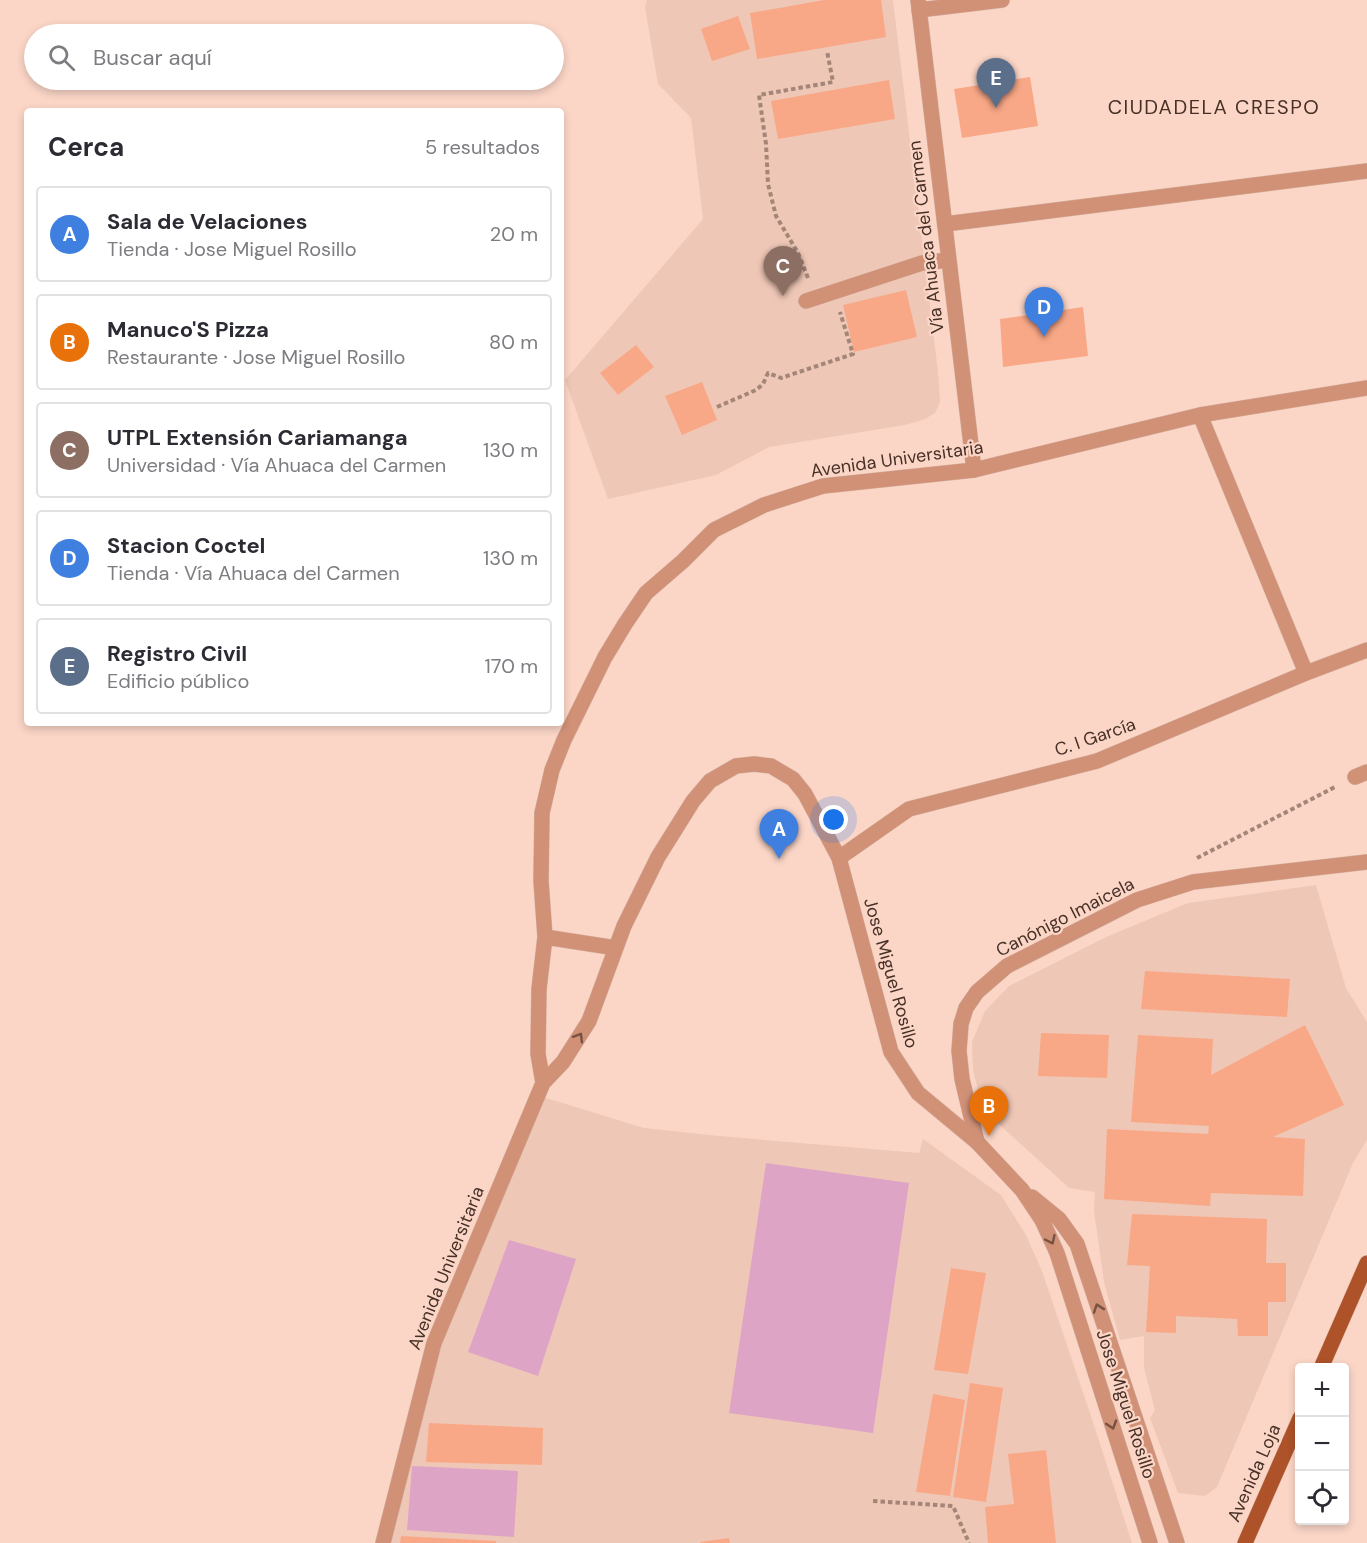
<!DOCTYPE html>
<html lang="es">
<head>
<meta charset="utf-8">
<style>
  body { margin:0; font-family:"DM Sans",sans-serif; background:#f2f2f3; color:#2b2b33 }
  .controls { position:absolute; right:18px; bottom:18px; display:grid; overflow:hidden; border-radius:6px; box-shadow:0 3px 9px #0003 }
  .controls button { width:54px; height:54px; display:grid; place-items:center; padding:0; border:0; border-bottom:2px solid #e1e1e2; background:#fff; color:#2b2b33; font:30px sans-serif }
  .you { position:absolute; left:834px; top:820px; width:21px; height:21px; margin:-15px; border:4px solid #fff; border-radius:50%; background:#1a73e8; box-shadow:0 0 0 9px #1a73e833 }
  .badge { display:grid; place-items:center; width:39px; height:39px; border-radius:50%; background:#d93025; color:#fff; font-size:20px; font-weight:700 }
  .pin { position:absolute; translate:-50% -50px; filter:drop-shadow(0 2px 3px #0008) }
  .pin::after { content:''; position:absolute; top:32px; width:21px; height:18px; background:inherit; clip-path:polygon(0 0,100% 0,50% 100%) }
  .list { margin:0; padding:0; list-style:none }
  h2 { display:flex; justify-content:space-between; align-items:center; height:78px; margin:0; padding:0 24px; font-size:26px }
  h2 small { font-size:20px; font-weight:400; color:#7c7c81 }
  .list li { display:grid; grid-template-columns:39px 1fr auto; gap:18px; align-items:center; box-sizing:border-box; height:96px; margin:0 12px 12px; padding:0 12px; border:2px solid #e1e1e2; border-radius:6px }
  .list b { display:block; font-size:22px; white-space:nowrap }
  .list p { margin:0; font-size:20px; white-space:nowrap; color:#7c7c81 }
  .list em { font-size:20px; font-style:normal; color:#7c7c81 }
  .icon { flex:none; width:33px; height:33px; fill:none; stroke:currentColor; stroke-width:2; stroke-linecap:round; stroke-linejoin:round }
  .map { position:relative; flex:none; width:1367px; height:1543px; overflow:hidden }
  .search { position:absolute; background:#fff; box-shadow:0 3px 9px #0003; left:24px; top:24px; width:540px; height:66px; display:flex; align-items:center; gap:15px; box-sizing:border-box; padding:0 21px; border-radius:33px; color:#7c7c81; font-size:22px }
  .panel { position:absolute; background:#fff; box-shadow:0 3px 9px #0003; left:24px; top:108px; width:540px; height:618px; border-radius:6px }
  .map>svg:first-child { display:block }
</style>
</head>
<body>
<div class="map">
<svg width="1367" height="1543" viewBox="0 0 1367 1543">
  <rect width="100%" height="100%" fill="#fbd6c7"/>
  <path fill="#efc7b6" d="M647,0h246l45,372 2,30 -5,11 -10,6 -20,6 -136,22 -53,28 -108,24 -43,-119 138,-161 -12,-101 -33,-34 -13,-77z
    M1316,885l30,103 21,34v118l-14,23 -136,324 -12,9 -27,-3 -28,-75 5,-8 -11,-42v-32l-24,4 -16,-58 -10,-71 1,-19 -26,-4 -78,-71 -11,-21 -7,-25 -1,-29 13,-31 24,-25 97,-49 82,-34z
    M543,1097l101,31 75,8 200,17 4,-14 78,56 25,40 16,36 52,154 38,118h-743l42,-185z"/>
  <path fill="#dea4c6" d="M766,1163l143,20 -36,250 -144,-20z
    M509,1240l67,19 -38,117 -70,-24z
    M412,1466l106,5 -4,66 -107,-7z"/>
  <path fill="#f9a887" d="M824,0h57l5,37 -129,22 -7,-46z
    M738,16l12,33 -38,12 -11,-32z
    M1030,77l8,49 -76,12 -8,-49z
    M889,80l6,39 -117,20 -7,-38z
    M906,290l11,47 -63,15 -11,-47z
    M1083,307l5,49 -85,11 -3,-48z
    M636,345l18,22 -36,28 -18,-22z
    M702,382l15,38 -35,15 -17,-39z
    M1145,971l145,8 -3,38 -146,-8z
    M1305,1025l39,80 -71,32 32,2 -2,57 -92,-3 -1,13 -106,-7 3,-70 101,5 1,-8 -78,-4 7,-87 75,4 -2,36z
    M1041,1033l68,2 -2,43 -69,-2z
    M1132,1214l135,5 -1,44h20v39h-18v34h-30l-1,-17 -61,-3v17l-30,-1 4,-66 -23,-1z
    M951,1268l35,5 -18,101 -34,-4z
    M970,1383l33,5 -17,114 -33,-5z
    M933,1394l32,6 -15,96 -34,-4z
    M429,1423l114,5 -1,37 -116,-3z
    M1046,1450l10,93h-68l-3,-36 29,-3 -6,-50z
    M401,1536l95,5v2h-96z
    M729,1538l1,5h-29l-1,-1z"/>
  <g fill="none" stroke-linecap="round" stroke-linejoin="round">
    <defs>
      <path id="service" d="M806,301l116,-38 26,-3"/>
      <path id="minor" d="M919,10l83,-10
        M945,224l422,-53
        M1200,415l106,258
        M974,470l226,-55 167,-27
        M1355,777l12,-5
        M839,858l70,-49 188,-48 209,-88 61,-23
        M977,1142l-15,-63 -3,-28 2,-27 5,-16 11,-16 30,-26 130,-66 56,-18 174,-20"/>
      <path id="tertiary" d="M545,937l71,11
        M543,1083l-5,-29 1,-65 6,-52 -4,-56 1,-68 10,-43 12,-30 41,-83 20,-33 21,-31 37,-32 31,-31 50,-25 59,-19 151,-16 -56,-470
        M1032,1197l27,22 18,25 100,299
        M383,1543l51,-200 109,-260 20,-21 26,-41 35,-95 34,-69 35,-56 17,-20 26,-15 18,-2 17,2 22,13 12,15 34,64 52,194 27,41 59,49 45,48 20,30 15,33 93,290"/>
      <path id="primary" d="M1321,1368l46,-105
        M1245,1543l55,-125"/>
    </defs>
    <use href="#service" stroke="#d7b5a7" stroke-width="16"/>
    <use href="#minor" stroke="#d7b5a7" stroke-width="16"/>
    <use href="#tertiary" stroke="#d7b5a7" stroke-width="16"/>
    <use href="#primary" stroke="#d7b5a7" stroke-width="16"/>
    <path stroke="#a48679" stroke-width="4" stroke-dasharray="4.5 3" stroke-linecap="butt" d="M808,278l-10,-25 -22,-37 -8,-32 -2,-40 -7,-49 74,-13 -6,-31
      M717,407l39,-17 7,-6 5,-11 13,5 72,-24 -13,-42
      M1197,858l140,-72
      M873,1501l80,5 16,37"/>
    <use href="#service" stroke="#d19177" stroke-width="15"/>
    <use href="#minor" stroke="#d19177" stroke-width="15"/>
    <use href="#tertiary" stroke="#d19177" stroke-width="15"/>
    <use href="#primary" stroke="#ae5229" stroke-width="15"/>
  </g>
  <defs><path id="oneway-chevron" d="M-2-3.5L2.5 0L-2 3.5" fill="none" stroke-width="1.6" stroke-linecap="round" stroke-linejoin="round" transform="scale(1.5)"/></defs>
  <g stroke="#775242">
    <use href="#oneway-chevron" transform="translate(579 1037) rotate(-59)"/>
    <use href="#oneway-chevron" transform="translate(1051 1240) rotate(65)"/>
    <use href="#oneway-chevron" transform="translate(1098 1308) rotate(-109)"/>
    <use href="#oneway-chevron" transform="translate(1112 1425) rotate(72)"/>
  </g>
  <g text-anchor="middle" stroke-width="4.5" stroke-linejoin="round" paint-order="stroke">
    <g font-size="18" fill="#473026" stroke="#fbd6c7">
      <text transform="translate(926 237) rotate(-97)" y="6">Vía Ahuaca del Carmen</text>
      <text transform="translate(897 459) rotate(-8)" y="6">Avenida Universitaria</text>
      <text transform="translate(1095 737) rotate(-19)" y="6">C. I García</text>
      <text transform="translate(1065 917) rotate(-27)" y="6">Canónigo Imaicela</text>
      <text transform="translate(891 973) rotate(74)" y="6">Jose Miguel Rosillo</text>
      <text transform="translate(446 1268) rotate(-68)" y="6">Avenida Universitaria</text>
      <text transform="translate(1126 1404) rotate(72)" y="6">Jose Miguel Rosillo</text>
      <text transform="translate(1254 1473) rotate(-66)" y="6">Avenida Loja</text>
    </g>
    <g font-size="20" letter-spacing="1.5" fill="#473026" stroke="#fbd6c7">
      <text x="1214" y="114">CIUDADELA CRESPO</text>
    </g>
  </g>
</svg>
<div class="controls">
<button>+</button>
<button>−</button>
<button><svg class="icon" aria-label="locate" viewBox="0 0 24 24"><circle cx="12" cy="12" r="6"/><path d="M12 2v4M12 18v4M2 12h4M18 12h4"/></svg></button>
</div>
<div class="you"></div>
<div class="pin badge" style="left:779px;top:859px;background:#3f7fe0">A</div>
<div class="pin badge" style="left:989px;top:1136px;background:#e8710a">B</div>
<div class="pin badge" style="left:783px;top:296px;background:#8d6e63">C</div>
<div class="pin badge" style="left:1044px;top:337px;background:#3f7fe0">D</div>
<div class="pin badge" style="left:996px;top:108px;background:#5c6f8a">E</div>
<div class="search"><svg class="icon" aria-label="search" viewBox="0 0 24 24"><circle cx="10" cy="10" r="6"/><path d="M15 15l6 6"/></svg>Buscar aquí</div>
<section class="panel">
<h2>Cerca<small>5 resultados</small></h2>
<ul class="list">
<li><span class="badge" style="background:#3f7fe0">A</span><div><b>Sala de Velaciones</b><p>Tienda · Jose Miguel Rosillo</p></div><em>20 m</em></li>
<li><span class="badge" style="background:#e8710a">B</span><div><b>Manuco'S Pizza</b><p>Restaurante · Jose Miguel Rosillo</p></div><em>80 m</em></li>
<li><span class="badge" style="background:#8d6e63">C</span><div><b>UTPL Extensión Cariamanga</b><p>Universidad · Vía Ahuaca del Carmen</p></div><em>130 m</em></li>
<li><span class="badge" style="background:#3f7fe0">D</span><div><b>Stacion Coctel</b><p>Tienda · Vía Ahuaca del Carmen</p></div><em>130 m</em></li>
<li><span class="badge" style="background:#5c6f8a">E</span><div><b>Registro Civil</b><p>Edificio público</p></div><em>170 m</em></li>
</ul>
</section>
</div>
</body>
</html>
